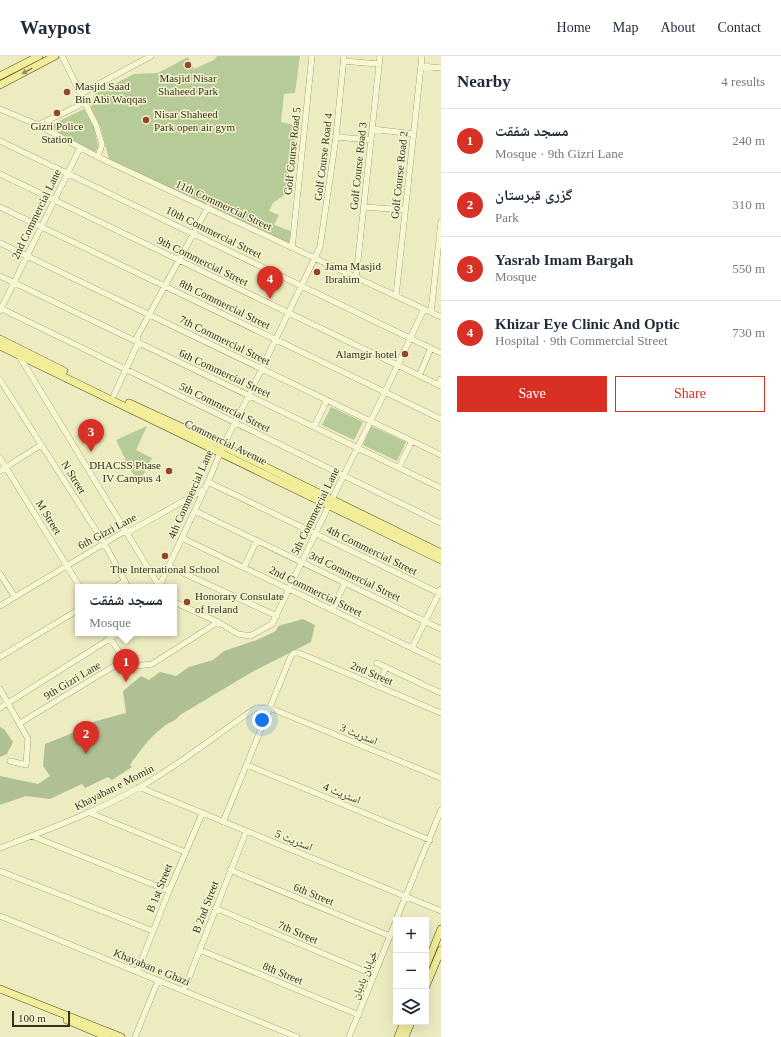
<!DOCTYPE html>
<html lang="en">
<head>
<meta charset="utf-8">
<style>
  body { margin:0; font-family:"Times New Roman","Noto Naskh Arabic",serif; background:#f2f2f3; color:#1f2937 }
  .controls { position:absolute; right:12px; bottom:12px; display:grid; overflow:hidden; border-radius:0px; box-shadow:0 4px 16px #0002 }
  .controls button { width:36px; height:36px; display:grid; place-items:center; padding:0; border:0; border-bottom:1px solid #e0e1e3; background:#fff; color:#1f2937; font:20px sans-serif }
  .scale { position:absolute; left:12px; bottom:10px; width:58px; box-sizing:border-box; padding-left:4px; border:2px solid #36301d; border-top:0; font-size:11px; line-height:14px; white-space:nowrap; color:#36301d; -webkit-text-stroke:3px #f5f4d0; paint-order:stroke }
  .you { position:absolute; left:262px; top:664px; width:14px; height:14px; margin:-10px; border:3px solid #fff; border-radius:50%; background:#1a73e8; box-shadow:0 0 0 6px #1a73e833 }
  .badge { display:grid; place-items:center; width:26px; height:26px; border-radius:50%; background:#d93025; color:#fff; font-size:13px; font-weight:700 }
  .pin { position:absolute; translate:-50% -33px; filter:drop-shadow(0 1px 2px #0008) }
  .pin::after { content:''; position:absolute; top:21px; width:14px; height:12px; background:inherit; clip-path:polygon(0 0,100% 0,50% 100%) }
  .popup { position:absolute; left:75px; top:528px; width:102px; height:52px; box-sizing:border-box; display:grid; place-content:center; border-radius:0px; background:#fff; filter:drop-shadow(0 1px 3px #0005); font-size:13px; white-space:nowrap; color:#747a83 }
  .popup b { font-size:15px; color:#1f2937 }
  .popup::after { content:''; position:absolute; left:50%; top:100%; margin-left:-8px; border:8px solid transparent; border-top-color:#fff }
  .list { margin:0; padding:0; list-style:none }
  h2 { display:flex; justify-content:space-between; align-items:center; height:52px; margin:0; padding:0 16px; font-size:17px }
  h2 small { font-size:13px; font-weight:400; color:#747a83 }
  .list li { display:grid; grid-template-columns:26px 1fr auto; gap:12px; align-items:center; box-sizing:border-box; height:64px; padding:0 16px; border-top:1px solid #e0e1e3 }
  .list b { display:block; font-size:15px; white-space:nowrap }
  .list p { margin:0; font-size:13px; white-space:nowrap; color:#747a83 }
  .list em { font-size:13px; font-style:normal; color:#747a83 }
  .actions { display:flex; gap:8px; padding:12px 16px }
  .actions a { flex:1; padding:9px 0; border:1px solid #d93025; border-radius:0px; text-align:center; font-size:14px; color:#d93025 }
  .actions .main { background:#d93025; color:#fff }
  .icon { flex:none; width:22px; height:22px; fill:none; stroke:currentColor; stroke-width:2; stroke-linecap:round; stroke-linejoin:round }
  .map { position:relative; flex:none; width:441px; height:981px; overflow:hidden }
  header { display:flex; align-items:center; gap:24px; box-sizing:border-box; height:56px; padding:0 20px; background:#fff; border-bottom:1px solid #e0e1e3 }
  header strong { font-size:19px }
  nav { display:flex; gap:22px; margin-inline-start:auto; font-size:14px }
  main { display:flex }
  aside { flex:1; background:#fff }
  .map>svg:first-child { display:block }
</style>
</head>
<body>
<header>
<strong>Waypost</strong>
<nav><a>Home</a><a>Map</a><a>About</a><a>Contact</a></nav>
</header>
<main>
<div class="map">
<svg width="441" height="981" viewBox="0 0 441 981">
  <rect width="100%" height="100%" fill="#edecc1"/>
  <path fill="#b6cb95" d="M217,0h83l-5,37 -11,1 -3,28 16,4 -10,67 -14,10 -4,8 10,4 -5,10 17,6 -2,13 -180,-85 -8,-31 -10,-20 4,-14 39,-20 24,-1 30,-16 6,12 20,-9z
    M84,53l10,18 4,20 -3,5 -48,-25z
    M331,351l32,15 -9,18 -32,-15z
    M147,370l-11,24 16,8 -13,25 -10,-16 -13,-27z
    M371,370l35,16 -9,19 -34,-16z"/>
  <path fill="#afc094" d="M303,563l12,6 -4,17 -59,30 -72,43c-5,7 -12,7 -18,13 -13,10 -23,24 -32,37l2,2 -20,13 -4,-3 -23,11 -3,-4 -32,15 -24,-3 -26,9v-29l38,8 12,-8 -7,-10 2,-22 25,-10 19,-11 37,-10 -3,-22 18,-15 8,4 11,-8 16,4 13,-9 24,-7 11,-9 33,-11 19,-9 2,-5z
    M0,671l4,2 9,13 -6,12 -7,3z"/>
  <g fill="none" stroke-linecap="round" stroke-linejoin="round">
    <defs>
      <path id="minor" d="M62,0l34,69 6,19 -4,13
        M343,5l36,3
        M421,10l20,2
        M82,37l69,-37
        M0,53l38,16 60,32 343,160
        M38,69l48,-23
        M372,73l42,5
        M336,81l35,3
        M0,85l441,212
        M0,118l441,212
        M0,151l441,212
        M364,151l41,3
        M0,187l441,212
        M292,192l20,-192
        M0,220l441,212
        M356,222l24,-222
        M396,240l26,-240
        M0,252l441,215
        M0,255l80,-163
        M431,256l10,-90
        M18,298l141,232
        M419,320l12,-28
        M0,324l104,163 24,44
        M438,329l3,-6
        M114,339l24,-52 -1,-6 71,-130
        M314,371l13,-27
        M0,402l80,129
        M399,411l13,-26
        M0,415l41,-26
        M208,426l233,112
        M195,455l246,118
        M182,482l259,124
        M168,510l109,50
        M244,511l13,-27
        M0,518l15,23
        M115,531l10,-6
        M159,531l49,-105 15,-36 26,-51 71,-148 16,-110 8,-81
        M174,546l44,20 20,12 12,2 22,-12 60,-125 53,-107 39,-83
        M0,550l125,-75h5l75,-42
        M332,554l13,-27
        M107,577l17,27
        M412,592l29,-59
        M0,601l78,-47
        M124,604l12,6 16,-2 66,-42
        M377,607l64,30
        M378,630l8,-19
        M0,633l28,50 -2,26 -16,-4
        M0,652l119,-75
        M20,667l104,-63
        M247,709l183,75
        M139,731l302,124
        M88,756l97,40
        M223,766l68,-166 3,-3h5l142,60
        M32,780l137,55
        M0,792c47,-18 96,-36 140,-61 41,-23 77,-53 116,-79h14l171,70
        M230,814l160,66
        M0,815l153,60
        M215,852l159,67
        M0,860l297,121
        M396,864l45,-110
        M200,894l159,65
        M137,916l32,-81 33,-77
        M184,934l62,-158
        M135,981l23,-56
        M349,981l47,-116"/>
      <path id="major" d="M0,20l39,-20
        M0,29l55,-29
        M0,283l64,32
        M0,290l441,214
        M129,347l94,43 218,107
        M426,910l15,-37
        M426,930l15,-36
        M0,933l121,48
        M67,964l40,17
        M398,981l6,-15
        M405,981l6,-15"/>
    </defs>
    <use href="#minor" stroke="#867d59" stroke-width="6"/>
    <use href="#major" stroke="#544a2d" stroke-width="8"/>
    <use href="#minor" stroke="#f8f7d4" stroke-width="5.5"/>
    <use href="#major" stroke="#f1ed98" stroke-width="7"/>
  </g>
  <defs><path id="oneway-solid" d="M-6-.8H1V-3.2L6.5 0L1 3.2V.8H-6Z"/></defs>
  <use fill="#948e5a" href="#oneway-solid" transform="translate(27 15) rotate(152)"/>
  <g fill="#954529" stroke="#f5f4d0" stroke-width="1.5">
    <circle cx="188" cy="9" r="4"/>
    <circle cx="67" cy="36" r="4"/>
    <circle cx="57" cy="57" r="4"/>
    <circle cx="146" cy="64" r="4"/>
    <circle cx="317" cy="216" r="4"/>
    <circle cx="405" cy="298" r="4"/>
    <circle cx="169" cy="415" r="4"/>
    <circle cx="165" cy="500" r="4"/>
    <circle cx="187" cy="546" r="4"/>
  </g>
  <g text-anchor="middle" stroke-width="3" stroke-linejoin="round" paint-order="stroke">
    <g font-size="11" fill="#36301d" stroke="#f5f4d0" text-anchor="start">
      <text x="188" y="26" text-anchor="middle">Masjid Nisar<tspan x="188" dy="13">Shaheed Park</tspan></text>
      <text x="75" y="34">Masjid Saad<tspan x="75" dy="13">Bin Abi Waqqas</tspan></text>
      <text x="154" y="62">Nisar Shaheed<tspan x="154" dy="13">Park open air gym</tspan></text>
      <text x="57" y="74" text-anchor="middle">Gizri Police<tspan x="57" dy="13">Station</tspan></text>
      <text x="325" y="214">Jama Masjid<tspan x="325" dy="13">Ibrahim</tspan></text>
      <text x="397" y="302" text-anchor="end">Alamgir hotel</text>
      <text x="161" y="413" text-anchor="end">DHACSS Phase<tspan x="161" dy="13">IV Campus 4</tspan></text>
      <text x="165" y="517" text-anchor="middle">The International School</text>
      <text x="195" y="544">Honorary Consulate<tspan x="195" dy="13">of Ireland</tspan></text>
    </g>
    <g font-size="11" fill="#36301d" stroke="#f5f4d0">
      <text transform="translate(292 95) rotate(-84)" y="4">Golf Course Road 5</text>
      <text transform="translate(323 101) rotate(-83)" y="4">Golf Course Road 4</text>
      <text transform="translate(358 110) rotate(-84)" y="4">Golf Course Road 3</text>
      <text transform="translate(399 119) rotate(-84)" y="4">Golf Course Road 2</text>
      <text transform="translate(224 149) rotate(25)" y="4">11th Commercial Street</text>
      <text transform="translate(36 158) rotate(-64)" y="4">2nd Commercial Lane</text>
      <text transform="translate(214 176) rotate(26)" y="4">10th Commercial Street</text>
      <text transform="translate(203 205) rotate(26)" y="4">9th Commercial Street</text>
      <text transform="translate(225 248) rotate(26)" y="4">8th Commercial Street</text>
      <text transform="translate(225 284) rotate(26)" y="4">7th Commercial Street</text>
      <text transform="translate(225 317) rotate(25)" y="4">6th Commercial Street</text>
      <text transform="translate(225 351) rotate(26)" y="4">5th Commercial Street</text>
      <text transform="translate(226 386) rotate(26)" y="4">Commercial Avenue</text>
      <text transform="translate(74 421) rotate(58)" y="4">N Street</text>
      <text transform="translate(190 438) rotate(-66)" y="4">4th Commercial Lane</text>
      <text transform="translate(315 455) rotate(-64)" y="4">5th Commercial Lane</text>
      <text transform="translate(49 461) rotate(58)" y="4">M Street</text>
      <text transform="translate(107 475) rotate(-28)" y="4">6th Gizri Lane</text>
      <text transform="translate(372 494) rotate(26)" y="4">4th Commercial Street</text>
      <text transform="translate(355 520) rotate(26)" y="4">3rd Commercial Street</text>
      <text transform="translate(316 535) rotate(26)" y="4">2nd Commercial Street</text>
      <text transform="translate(372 617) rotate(23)" y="4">2nd Street</text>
      <text transform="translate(72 624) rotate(-31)" y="4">9th Gizri Lane</text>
      <text transform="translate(359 678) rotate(22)" y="4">اسٹریٹ 3</text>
      <text transform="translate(114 731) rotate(-27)" y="4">Khayaban e Momin</text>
      <text transform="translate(342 737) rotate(22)" y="4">اسٹریٹ 4</text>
      <text transform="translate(294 784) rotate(22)" y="4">اسٹریٹ 5</text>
      <text transform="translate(159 832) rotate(-68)" y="4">B 1st Street</text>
      <text transform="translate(314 838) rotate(22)" y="4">6th Street</text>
      <text transform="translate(205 851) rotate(-69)" y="4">B 2nd Street</text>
      <text transform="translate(298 876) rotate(23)" y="4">7th Street</text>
      <text transform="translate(152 911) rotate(22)" y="4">Khayaban e Ghazi</text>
      <text transform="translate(283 917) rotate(22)" y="4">8th Street</text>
      <text transform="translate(364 919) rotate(-68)" y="4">خیابان بادبان</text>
    </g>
  </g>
</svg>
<div class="controls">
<button>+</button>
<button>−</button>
<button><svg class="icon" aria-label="layers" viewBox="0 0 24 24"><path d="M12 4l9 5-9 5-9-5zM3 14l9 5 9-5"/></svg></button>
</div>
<div class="scale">100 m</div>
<div class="you"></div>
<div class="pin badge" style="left:126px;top:626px">1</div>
<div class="popup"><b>مسجد شفقت</b>Mosque</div>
<div class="pin badge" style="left:86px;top:698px">2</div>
<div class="pin badge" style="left:91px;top:396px">3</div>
<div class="pin badge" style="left:270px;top:243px">4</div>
</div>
<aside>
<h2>Nearby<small>4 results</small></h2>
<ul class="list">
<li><span class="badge">1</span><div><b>مسجد شفقت</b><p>Mosque · 9th Gizri Lane</p></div><em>240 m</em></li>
<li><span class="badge">2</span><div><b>گزری قبرستان</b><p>Park</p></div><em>310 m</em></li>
<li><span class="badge">3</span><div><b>Yasrab Imam Bargah</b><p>Mosque</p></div><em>550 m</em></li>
<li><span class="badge">4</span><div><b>Khizar Eye Clinic And Optic</b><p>Hospital · 9th Commercial Street</p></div><em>730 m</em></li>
</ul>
<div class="actions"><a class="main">Save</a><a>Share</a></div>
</aside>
</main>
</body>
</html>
